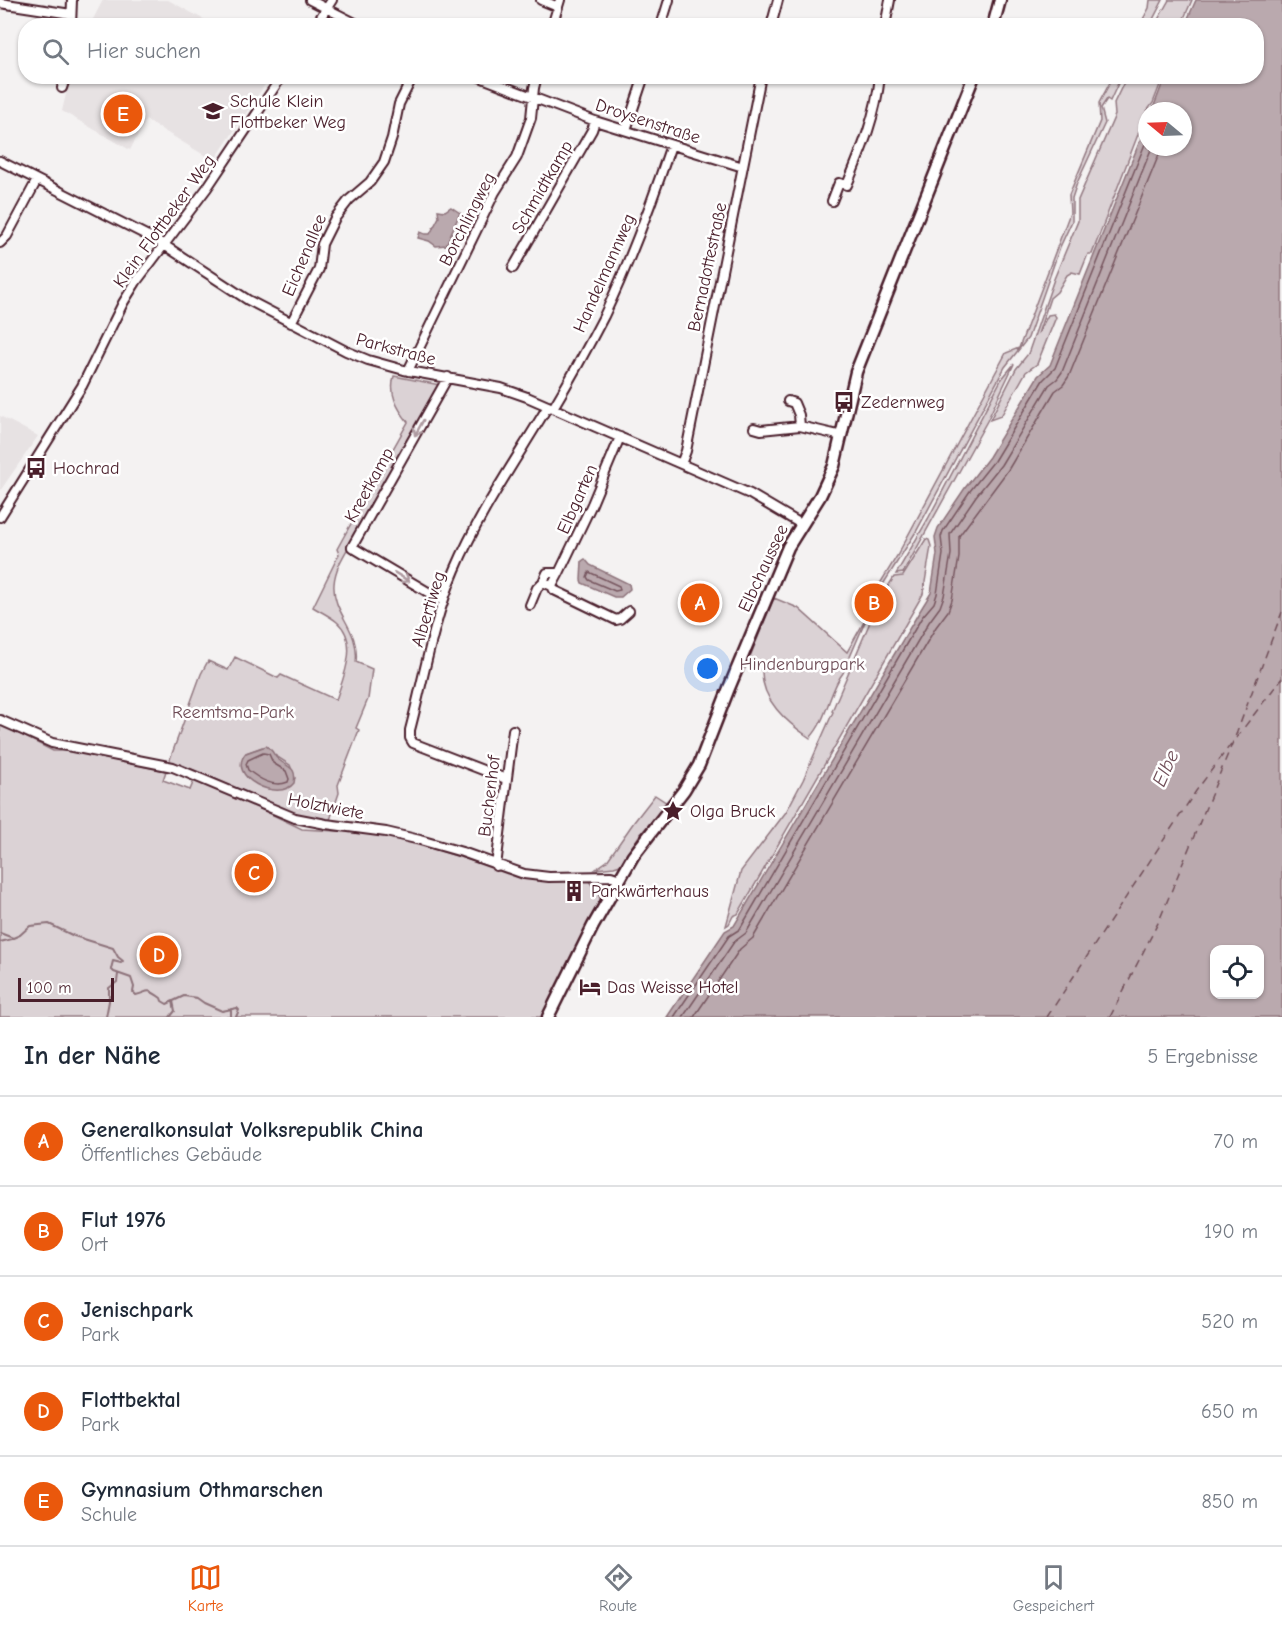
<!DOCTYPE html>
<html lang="de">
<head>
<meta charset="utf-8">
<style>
  body { margin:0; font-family:"Comic Neue",sans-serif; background:#f6f6f7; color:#1f2937 }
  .controls { position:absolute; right:18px; bottom:18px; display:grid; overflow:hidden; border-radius:12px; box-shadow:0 2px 4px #0004 }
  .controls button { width:54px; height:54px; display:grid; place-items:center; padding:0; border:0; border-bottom:2px solid #e0e1e3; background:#fff; color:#1f2937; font:30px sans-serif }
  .compass { position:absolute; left:1138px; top:102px; width:54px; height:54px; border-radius:50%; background:#fff; box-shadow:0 2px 4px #0004; rotate:289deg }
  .scale { position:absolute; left:18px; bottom:15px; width:96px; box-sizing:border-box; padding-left:6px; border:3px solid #4a1f2b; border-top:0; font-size:16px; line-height:21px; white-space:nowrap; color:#4a1f2b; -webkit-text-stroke:4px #fff; paint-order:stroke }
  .you { position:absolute; left:708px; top:669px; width:21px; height:21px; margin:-15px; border:4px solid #fff; border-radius:50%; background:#1a73e8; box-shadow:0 0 0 9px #1a73e833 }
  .badge { display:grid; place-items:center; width:39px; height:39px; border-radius:50%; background:#ea580c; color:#fff; font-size:20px; font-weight:700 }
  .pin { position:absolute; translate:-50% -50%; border:3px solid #fff; box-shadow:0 2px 6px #0006 }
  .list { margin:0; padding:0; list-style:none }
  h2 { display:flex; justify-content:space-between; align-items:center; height:78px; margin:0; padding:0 24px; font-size:26px }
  h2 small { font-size:20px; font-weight:400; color:#747a83 }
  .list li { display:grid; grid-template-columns:39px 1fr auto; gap:18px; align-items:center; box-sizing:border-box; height:90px; padding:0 24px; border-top:2px solid #e0e1e3 }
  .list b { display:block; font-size:22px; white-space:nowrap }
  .list p { margin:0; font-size:20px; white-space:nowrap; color:#747a83 }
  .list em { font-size:20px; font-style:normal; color:#747a83 }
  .icon { flex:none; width:33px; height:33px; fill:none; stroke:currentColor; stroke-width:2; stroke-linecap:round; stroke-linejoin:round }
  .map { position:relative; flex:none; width:1282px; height:1017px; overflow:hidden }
  .search { position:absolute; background:#fff; box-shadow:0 2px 4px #0004; left:18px; right:18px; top:18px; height:66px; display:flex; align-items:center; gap:15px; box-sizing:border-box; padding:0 21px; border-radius:24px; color:#747a83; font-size:22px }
  .sheet { height:528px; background:#fff }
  nav { display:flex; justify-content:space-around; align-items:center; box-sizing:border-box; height:84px; border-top:2px solid #e0e1e3; background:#fff; font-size:16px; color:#747a83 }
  nav a { display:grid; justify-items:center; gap:3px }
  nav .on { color:#ea580c }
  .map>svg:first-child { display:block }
</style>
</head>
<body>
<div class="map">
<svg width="1282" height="1017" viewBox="0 0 1282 1017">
  <rect width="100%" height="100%" fill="#f4f2f2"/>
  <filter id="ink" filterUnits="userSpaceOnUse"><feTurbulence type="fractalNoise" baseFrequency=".0167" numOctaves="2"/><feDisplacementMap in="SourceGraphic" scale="12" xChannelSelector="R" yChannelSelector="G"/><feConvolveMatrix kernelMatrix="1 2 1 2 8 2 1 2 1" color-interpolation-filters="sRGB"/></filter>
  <g filter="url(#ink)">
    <path fill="#e7e2e3" d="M103,0h65l46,25h-124z
      M70,77h200l-56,84 -68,-41 -16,30 -68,-39z
      M0,416l38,20 -38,55z"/>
    <path fill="#dbd2d5" stroke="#927880" stroke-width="1.5" fill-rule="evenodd" d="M1150,0h13l-13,25h-10l9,-17z
      M1169,0h23l-11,25h-26z
      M1127,76l36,1 -10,26 -6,8 -55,143h-4l-8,20 -8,-2 -5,3 -10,17 -7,6 -12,36 10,-19 6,-1 2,3 -19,47 -11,8 -25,44 -11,4 26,-51 12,-15 26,-75 24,-58v-21l37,-85 -1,-12z
      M1113,77h8l-11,24 -3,-2 -6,9 4,15 -28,60 -5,15v23l-12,26 -32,91 -23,29 -88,163 -40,64 -34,79c-14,17 -15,46 -33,65 -24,-16 -49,-38 -48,-68l-15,-6 27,-66 24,10 49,44 18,-32 8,-25 24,-39 109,-203 13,-5 51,-135 -1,-18 31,-74 -1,-18z
      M1014,364l-27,57 -84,152 -7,1 32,-55 73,-139z
      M394,376l46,9c-28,50 -57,99 -84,149 -8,15 -21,32 -22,50 -2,30 26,44 22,78l16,7 -4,30 -12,29 3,2 -21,55 1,8 -9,27c-58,-5 -105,-44 -161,-58l32,-88 7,-13 20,9 7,-13 43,21 3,-3 55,25c7,-22 24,-58 1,-78 -7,-6 -16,-10 -24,-15l26,-53 -2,-5 6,-11 65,-116c-11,-14 -19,-28 -14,-46zM262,747l28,18 5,13 -26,11 -22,-12 -4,-20 3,-4z
      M926,539l3,1 2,6 -8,48 -185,320 -5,2 -4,8 -3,2 15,-55 45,-59 17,-32 30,-68 -1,-1 47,-110 15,-24 9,-1z
      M0,724l53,27h17l96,20 -3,9 27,10 5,-12 11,8h7l89,43 85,5 139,44 62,2 10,13 3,9 -57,115h-544z
      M655,795l12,8 -28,33 -19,29 -6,2 -18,2 11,-8 27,-39z"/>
    <path fill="#baa9ae" stroke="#8d727a" stroke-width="1.5" fill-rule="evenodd" d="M1196,0h86v1017h-615l58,-86 9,-5 184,-312 13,-21 6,-39 -2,-17 3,-9 27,-40 24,-31 49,-81 12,-11 97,-242v24h36v-36h-31l13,-34 91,-1v-50l-71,-1zM1214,950h46v44h-46z
      M451,207l9,6 -14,32 -10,1 -7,-5 -11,-3 2,-6 5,2h5l9,-17 -1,-7 7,1z
      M585,559l5,6 39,19 1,5 -9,8h-7l-32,-14 -1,-3 1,-19z
      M266,746c8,4 7,10 13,14 10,8 18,7 15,23 -15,20 -69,-6 -48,-30z"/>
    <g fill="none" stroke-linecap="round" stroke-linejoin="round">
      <path stroke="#77565f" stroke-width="1.5" d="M589,572l30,14 1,4 -5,1 -26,-11 -2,-3z
        M263,753l6,1 4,9 13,8 3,8 -1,3c-15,6 -29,-3 -40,-12l-2,-6 2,-4z
        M674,1017l55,-81 11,-7 182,-312 12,-14 3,-9 6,-40 -2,-17 2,-6 27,-40 24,-30 49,-81 12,-12 92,-229
        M683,1017l51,-75 12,-9 183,-311 11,-15 4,-11 7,-42 -1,-20 26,-38 25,-31 48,-80 8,-6 5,-7 90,-225
        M694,1017l46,-68 13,-11 183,-311 12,-16 4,-11 7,-43v-21l49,-66 47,-79 8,-6 6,-9 93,-229"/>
      <path stroke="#8d727a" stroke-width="2" d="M0,933l13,5 7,-3 10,-9 19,-2 25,12 39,12 5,9 5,4 -2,2 -8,-2 -2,8 3,3 17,6 3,9 -1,5 3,3c14,-3 9,-8 25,3l1,3 5,3 17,-8 13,2 7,5 18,8 15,-3 2,2 -3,7
        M0,942l12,-3
        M231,1009v8
        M106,1017l3,-16v-13l8,-6 1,-8
        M170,1017l5,-6 -2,-10"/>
      <path stroke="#714f59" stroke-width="1.5" stroke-dasharray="8 6" stroke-linecap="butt" d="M1236,738l46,-60
        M1047,1017l149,-226 35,-47
        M1110,1017l49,-96 78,-189 45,-120"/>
      <defs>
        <path id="minor" d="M310,0l51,26
          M541,0l17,7
          M0,3l71,11
          M71,26l1,-26
          M315,26l17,-26
          M552,26l8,-26
          M661,26l8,-26
          M771,26l7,-26
          M885,26l5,-26
          M477,76l118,45 148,46
          M62,88l4,-12
          M626,130l18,-54
          M0,161l158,80 90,59 98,51 22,9 36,10 97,18 26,9 223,97 51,30
          M832,201l7,-18 8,2c15,-36 29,-69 33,-109
          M0,243l7,-7 30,-56
          M513,268l79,-138 3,-9
          M291,323l28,-54 3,-25 13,-26 14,-18 21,-18 14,-20 8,-24 7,-34 14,-28
          M408,371l87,-179 22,-35 14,-39 3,-30 3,-12
          M788,401l6,2 5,12 1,11
          M553,408c18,-30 35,-61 51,-92 26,-55 48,-114 67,-171
          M754,428l7,2 39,-4 42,10
          M681,464l5,-13 75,-375
          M0,517l82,-131 41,-83 13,-21 71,-94 75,-112
          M559,573l-7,13 -9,-4 4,-9h12l33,-69 28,-67
          M552,586l2,4 62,30 4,-1 9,-8
          M443,601l-91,-54 96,-170
          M530,605l7,-17 6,-6
          M0,720l52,23 121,24 122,51 31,6 60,8 34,8 42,12 62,22 25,3 62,-1 9,3
          M506,779l-93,-36 -3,-5v-8c14,-53 23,-109 45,-160 24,-57 61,-110 93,-164
          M496,866l17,-136"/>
        <path id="secondary" d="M993,26l7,-26
          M548,1017l45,-91 40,-70 51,-66 15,-25 30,-77 59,-141 32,-51 14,-30 22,-94 118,-296"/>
      </defs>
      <use href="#minor" stroke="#4a1f2b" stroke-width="12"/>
      <use href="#secondary" stroke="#4a1f2b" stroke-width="15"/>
      <use href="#minor" stroke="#fff" stroke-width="8"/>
      <use href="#secondary" stroke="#fff" stroke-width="10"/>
    </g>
    <defs><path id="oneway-shaft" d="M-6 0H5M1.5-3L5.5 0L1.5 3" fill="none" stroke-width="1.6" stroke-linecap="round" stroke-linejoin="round" transform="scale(1.5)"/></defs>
    <g stroke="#ae9aa0">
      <use href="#oneway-shaft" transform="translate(419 428) rotate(119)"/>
      <use href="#oneway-shaft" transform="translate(402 577) rotate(31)"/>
    </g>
  </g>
  <defs>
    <symbol id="school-bare" viewBox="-9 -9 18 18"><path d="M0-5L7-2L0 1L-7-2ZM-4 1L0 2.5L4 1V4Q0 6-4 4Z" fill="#4a1f2b" stroke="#fff" stroke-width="2.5" paint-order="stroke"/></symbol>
    <symbol id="bus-bare" viewBox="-9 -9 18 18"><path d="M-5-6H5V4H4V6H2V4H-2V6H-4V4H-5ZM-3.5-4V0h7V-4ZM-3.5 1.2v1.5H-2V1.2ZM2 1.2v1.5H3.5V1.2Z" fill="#4a1f2b" stroke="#fff" stroke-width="2.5" paint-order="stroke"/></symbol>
    <symbol id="sight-bare" viewBox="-9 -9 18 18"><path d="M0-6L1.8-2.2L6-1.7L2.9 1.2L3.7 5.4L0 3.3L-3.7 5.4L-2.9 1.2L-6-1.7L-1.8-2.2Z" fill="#4a1f2b" stroke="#fff" stroke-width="2.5" paint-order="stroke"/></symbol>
    <symbol id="building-bare" viewBox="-9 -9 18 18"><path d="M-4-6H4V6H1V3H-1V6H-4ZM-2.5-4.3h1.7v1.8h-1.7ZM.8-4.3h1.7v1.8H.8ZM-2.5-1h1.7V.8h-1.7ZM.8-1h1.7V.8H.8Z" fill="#4a1f2b" stroke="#fff" stroke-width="2.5" paint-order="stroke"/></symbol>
    <symbol id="hotel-bare" viewBox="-9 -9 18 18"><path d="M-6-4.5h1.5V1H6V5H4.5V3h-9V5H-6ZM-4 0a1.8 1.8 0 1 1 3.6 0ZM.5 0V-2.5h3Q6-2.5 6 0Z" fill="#4a1f2b" stroke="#fff" stroke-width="2.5" paint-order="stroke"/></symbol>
  </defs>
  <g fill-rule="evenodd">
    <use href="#school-bare" x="198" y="96" width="30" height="30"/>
    <use href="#bus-bare" x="829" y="387" width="30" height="30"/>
    <use href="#bus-bare" x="21" y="453" width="30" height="30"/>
    <use href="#sight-bare" x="658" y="796" width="30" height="30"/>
    <use href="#building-bare" x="559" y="876" width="30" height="30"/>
    <use href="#hotel-bare" x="575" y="972" width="30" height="30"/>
  </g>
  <g text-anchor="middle" stroke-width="5" stroke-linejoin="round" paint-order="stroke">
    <g font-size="18" fill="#4a1f2b" stroke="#fff" text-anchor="start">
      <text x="230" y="107">Schule Klein<tspan x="230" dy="21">Flottbeker Weg</tspan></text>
      <text x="861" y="408">Zedernweg</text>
      <text x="53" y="474">Hochrad</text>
      <text x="690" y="817">Olga Bruck</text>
      <text x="591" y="897">Parkwärterhaus</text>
      <text x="607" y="993">Das Weisse Hotel</text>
    </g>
    <g font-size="18" fill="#4a1f2b" stroke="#fff">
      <text transform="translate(648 121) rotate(18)" y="6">Droysenstraße</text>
      <text transform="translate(542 187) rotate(-60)" y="6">Schmidtkamp</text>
      <text transform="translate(467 219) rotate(-63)" y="6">Borchlingweg</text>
      <text transform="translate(164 221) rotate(-54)" y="6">Klein Flottbeker Weg</text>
      <text transform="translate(304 255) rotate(-67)" y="6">Eichenallee</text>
      <text transform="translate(707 267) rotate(-78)" y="6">Bernadottestraße</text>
      <text transform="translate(604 273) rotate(-66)" y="6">Handelmannweg</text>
      <text transform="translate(396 349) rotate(15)" y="6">Parkstraße</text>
      <text transform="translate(369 485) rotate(-61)" y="6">Kreetkamp</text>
      <text transform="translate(577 499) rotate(-66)" y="6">Elbgarten</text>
      <text transform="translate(763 568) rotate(-65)" y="6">Elbchaussee</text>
      <text transform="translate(428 609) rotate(-73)" y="6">Albertiweg</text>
      <text transform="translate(489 796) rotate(-83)" y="6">Buchenhof</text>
      <text transform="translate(326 806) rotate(11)" y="6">Holztwiete</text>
    </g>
    <g font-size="18" fill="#6e4c56" stroke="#fff">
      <text x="802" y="670">Hindenburgpark</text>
      <text x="233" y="718">Reemtsma-Park</text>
    </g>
    <g font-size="20" font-style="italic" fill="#714f59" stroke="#fff">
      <text transform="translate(1165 768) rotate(-66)" y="7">Elbe</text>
    </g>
  </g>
</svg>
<div class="controls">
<button><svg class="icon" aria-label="locate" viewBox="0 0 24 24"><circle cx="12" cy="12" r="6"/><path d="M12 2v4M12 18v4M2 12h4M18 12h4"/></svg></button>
</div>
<svg class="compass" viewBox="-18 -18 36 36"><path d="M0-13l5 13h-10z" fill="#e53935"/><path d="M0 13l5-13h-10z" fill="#747a83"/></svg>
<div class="scale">100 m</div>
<div class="you"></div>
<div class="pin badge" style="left:700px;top:603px">A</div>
<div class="pin badge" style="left:874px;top:603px">B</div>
<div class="pin badge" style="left:254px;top:873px">C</div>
<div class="pin badge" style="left:159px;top:955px">D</div>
<div class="pin badge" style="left:123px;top:114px">E</div>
<div class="search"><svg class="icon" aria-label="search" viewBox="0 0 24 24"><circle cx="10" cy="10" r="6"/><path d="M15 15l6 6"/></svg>Hier suchen</div>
</div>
<section class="sheet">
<h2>In der Nähe<small>5 Ergebnisse</small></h2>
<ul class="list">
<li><span class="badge">A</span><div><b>Generalkonsulat Volksrepublik China</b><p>Öffentliches Gebäude</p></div><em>70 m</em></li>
<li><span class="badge">B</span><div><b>Flut 1976</b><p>Ort</p></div><em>190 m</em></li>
<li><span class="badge">C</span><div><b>Jenischpark</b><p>Park</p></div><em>520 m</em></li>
<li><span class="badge">D</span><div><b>Flottbektal</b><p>Park</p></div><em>650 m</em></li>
<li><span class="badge">E</span><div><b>Gymnasium Othmarschen</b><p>Schule</p></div><em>850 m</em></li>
</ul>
</section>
<nav>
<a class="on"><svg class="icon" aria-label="map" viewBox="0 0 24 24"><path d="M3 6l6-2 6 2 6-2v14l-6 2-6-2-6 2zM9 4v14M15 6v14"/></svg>Karte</a>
<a><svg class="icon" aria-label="directions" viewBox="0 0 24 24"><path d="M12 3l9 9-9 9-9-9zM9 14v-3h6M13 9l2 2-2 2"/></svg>Route</a>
<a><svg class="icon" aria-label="saved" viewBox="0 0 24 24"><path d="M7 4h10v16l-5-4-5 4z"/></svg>Gespeichert</a>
</nav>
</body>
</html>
